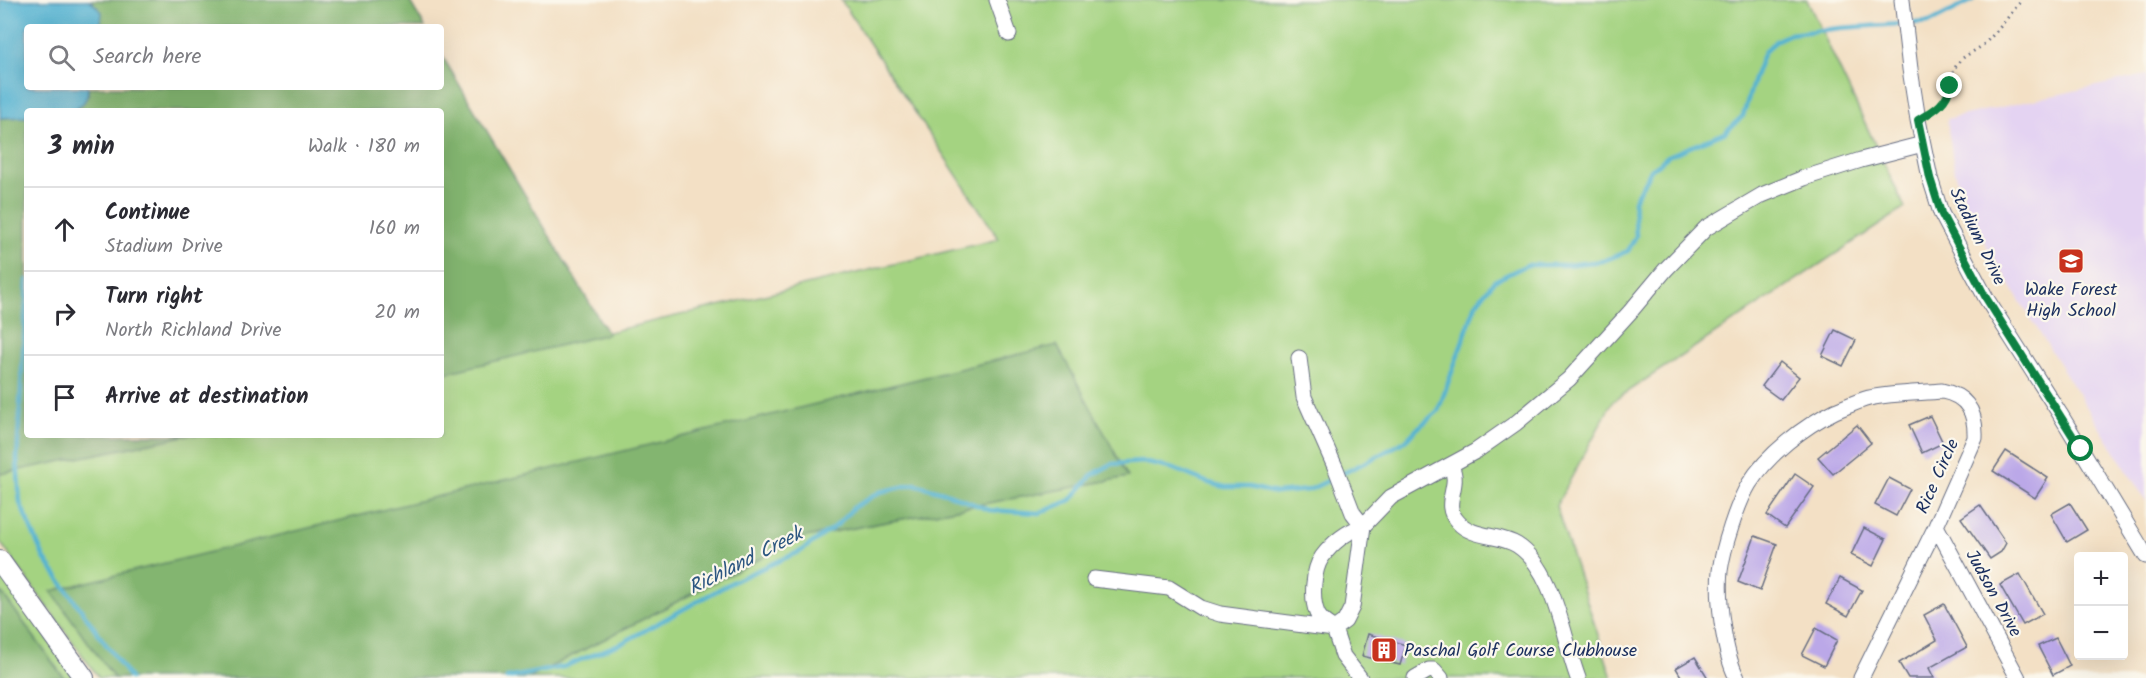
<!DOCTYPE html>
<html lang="en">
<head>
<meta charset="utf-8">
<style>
  body { margin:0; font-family:Kalam,sans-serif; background:#f2f2f3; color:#2b2b33 }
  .controls { position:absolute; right:18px; bottom:18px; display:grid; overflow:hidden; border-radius:6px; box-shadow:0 6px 24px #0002 }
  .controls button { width:54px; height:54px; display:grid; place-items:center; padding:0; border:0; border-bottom:2px solid #e1e1e2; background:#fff; color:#2b2b33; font:30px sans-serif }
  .stop { position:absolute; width:18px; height:18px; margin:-14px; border:4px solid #0b8043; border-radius:50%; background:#fff }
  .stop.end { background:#0b8043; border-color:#fff; box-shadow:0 2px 6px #0008 }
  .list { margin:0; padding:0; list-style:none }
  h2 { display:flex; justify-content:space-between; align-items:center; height:78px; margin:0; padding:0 24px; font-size:26px }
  h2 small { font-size:20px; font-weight:400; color:#7c7c81 }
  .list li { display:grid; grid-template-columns:39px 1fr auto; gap:18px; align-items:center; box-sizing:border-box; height:84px; padding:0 24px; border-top:2px solid #e1e1e2 }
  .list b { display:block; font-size:22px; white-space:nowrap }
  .list p { margin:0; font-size:20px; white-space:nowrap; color:#7c7c81 }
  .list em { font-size:20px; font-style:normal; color:#7c7c81 }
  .icon { flex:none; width:33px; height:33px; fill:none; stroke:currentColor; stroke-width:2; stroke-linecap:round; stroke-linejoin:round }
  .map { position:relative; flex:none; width:2146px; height:678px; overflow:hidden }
  .search { position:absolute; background:#fff; box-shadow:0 6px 24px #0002; left:24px; top:24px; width:420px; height:66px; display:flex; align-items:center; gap:15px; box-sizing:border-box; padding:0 21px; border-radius:6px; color:#7c7c81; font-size:22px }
  .panel { position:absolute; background:#fff; box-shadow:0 6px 24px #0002; left:24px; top:108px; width:420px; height:330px; border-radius:6px }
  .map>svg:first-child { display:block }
</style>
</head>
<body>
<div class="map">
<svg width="2146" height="678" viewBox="0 0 2146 678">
  <rect width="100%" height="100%" fill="#fbf7ec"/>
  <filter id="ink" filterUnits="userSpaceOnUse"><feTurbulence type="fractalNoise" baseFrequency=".0167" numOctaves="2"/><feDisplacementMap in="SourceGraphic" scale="12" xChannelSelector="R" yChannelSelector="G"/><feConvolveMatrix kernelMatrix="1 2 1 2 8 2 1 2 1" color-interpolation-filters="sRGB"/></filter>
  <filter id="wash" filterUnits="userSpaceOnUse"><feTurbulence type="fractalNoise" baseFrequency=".008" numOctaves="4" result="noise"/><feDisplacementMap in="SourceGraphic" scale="24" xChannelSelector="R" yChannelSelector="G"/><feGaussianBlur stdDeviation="1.35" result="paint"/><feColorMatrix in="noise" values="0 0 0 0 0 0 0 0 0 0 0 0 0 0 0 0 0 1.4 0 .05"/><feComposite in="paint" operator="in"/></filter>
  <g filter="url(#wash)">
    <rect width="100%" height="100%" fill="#f3e0c5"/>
    <path fill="#e4d3f2" d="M2146,75v426l-125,-198 -51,-85 -16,-49 -7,-50z"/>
    <path fill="#a4d381" stroke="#608170" stroke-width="1.5" d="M841,0h966l98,208 -292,193 -57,105 56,172h-1083l271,-140 327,-61 -1075,114 62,87h-15l-99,-136v-69l165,-38h276v-63l558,-133z
      M0,571l76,107h-12l-62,-85 -2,1z"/>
    <path fill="#83b56f" stroke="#4f7266" stroke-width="1.5" d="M87,0h322l16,27h-327l3,-5 -10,-21z
      M441,54l167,280 -167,40v-263h-374l12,-3 9,-13v-8h353z
      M27,117v318h162l-189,39v-356z
      M1057,345l71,132 -328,61 -271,140h-415l-63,-87z
      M2,593l62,85h-64v-84z"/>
    <path fill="#53b2d2" stroke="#377098" stroke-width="1.5" d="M0,0h87l4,1 11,11 -1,10 -3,5h-71v60h61c1,32 -39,24 -61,24v6l-27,1z"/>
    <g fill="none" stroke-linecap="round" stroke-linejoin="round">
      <path stroke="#53b2d2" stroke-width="4.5" d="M27,280l-10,179 3,44 24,55 86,120
        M507,678l56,-11 61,-25 112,-62 65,-29 36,-26 17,-18 26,-15 35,-8 31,9 43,17 51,3 31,-13 21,-25 20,-11 31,-2 31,7 35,14 16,4h24l27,6 33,-3 63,-31 33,-18 13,-13 20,-17 38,-107 18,-23 33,-16h39l37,-4 25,-10 8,-15 -2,-36 17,-30 17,-14 56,-23 19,-17 12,-40 9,-24 13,-12 13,-6 50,-6 90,-6 43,-22"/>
    </g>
    <g id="blocks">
      <path fill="#bba8e8" d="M1835,330l21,10 -13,26 -21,-10z
        M1780,362l19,15 -18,23 -19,-14z
        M1930,416l13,27 -21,10 -13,-28z
        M1857,425l14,18 -38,31 -15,-17z
        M2006,451l42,27 -13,20 -42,-27z
        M1795,474l19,13 -29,41 -18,-13z
        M1889,478l21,11 -14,27 -21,-11z
        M2070,503l17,27 -20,12 -16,-28z
        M1980,505l26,38 -5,9 -11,7 -29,-41z
        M1864,528l22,11 -13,27 -22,-11z
        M1755,536l22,8 -17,47 -22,-9z
        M2020,574l23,40 -20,11 -23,-40z
        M1840,578l22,12 -14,26 -22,-12z
        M1944,604l23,43 -38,21 5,10h-26l-9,-15 38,-23 -13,-25z
        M1816,628l21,12 -13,26 -22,-11z
        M1368,634l38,11 -6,20 -38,-9z
        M2056,638l14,28 -17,9 -15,-29z
        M1695,657l13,21h-26l-6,-10z"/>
    </g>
  </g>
  <g filter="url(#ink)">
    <use href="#blocks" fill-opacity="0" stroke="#676d82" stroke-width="1.5"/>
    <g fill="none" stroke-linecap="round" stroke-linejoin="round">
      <defs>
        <path id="minor" d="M997,0l12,34
          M1902,0l8,69 8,51 12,58 11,35 45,85 74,116 86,142
          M1299,358l5,39 32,72 17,44 10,13c-17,6 -30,16 -41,31 -9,13 -11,41 -5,56 3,8 10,11 17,16l11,-8 7,-14 11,-81 28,-29 85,-46 40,-28 53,-44 61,-67 36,-43 40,-41 56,-33 42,-17 57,-18 62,-16
          M1451,466c11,21 -11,37 7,56 14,16 41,12 59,23 38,24 46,94 61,133
          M1936,526l82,152
          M1094,579l75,9 32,20 19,6 114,15 9,27 17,22
          M1415,678l14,-8h5l7,8
          M1737,678c-13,-25 -20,-79 -17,-107 3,-23 17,-67 29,-87 18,-29 55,-58 86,-73 10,-4 23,-10 34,-13 23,-5 49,-5 73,-7 26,5 34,22 33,47l-39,88 -75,152"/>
        <path id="major" d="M0,561l84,117"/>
      </defs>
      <use href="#minor" stroke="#676d82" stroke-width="17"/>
      <use href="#major" stroke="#676d82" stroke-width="22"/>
      <path stroke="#676d82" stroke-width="3" stroke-dasharray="1.5 4.5" stroke-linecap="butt" d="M1930,113c24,-17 15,-26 26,-47 7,-12 20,-14 29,-23 14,-13 25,-29 37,-43"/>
      <use href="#minor" stroke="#fff" stroke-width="15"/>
      <use href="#major" stroke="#fff" stroke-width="20"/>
    </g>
  </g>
  <g fill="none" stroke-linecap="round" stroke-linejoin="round" filter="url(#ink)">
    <path stroke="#0b8043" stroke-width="8" d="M1950,86c-3,18 -17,25 -32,34l12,58 11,35 45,85 95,151"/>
  </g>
  <defs>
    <symbol id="school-square" viewBox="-11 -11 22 22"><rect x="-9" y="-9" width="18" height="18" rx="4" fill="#c8321e" stroke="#fbf7ec"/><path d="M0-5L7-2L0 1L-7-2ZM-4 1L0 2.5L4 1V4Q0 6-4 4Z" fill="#fff"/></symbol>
    <symbol id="building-square" viewBox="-11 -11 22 22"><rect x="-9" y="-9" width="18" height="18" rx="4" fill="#c8321e" stroke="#fbf7ec"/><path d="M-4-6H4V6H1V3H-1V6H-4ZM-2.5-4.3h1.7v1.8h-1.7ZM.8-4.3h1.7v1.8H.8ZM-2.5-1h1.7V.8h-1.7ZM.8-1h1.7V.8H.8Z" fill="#fff"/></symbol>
  </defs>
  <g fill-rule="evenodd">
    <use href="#school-square" x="2056" y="246" width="30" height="30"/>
    <use href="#building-square" x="1369" y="635" width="30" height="30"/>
  </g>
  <g text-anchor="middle" stroke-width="4.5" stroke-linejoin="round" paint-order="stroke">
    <g font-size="18" fill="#1b2f5e" stroke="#fbf7ec">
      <text transform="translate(1978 236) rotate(64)" y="6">Stadium Drive</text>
      <text transform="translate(1937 476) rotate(-66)" y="6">Rice Circle</text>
      <text transform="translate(1994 593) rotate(61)" y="6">Judson Drive</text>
    </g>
    <g font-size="18" fill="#1b2f5e" stroke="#fbf7ec">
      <text x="2071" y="295">Wake Forest<tspan x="2071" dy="21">High School</tspan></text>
      <text x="1404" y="656" text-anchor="start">Paschal Golf Course Clubhouse</text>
    </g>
    <g font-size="20" font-style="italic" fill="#2c5681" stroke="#fbf7ec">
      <text transform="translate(745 560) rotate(-27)" y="7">Richland Creek</text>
    </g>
  </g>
</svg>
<div class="controls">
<button>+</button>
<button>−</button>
</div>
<div class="stop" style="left:2081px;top:449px"></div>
<div class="stop end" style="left:1950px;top:86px"></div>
<div class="search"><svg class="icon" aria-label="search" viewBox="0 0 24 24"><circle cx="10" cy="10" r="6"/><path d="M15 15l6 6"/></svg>Search here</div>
<section class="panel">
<h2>3 min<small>Walk · 180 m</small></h2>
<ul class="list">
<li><svg class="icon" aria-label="ahead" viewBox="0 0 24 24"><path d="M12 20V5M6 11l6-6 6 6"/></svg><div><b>Continue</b><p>Stadium Drive</p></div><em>160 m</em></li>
<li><svg class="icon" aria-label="right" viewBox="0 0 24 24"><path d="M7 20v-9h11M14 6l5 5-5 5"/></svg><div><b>Turn right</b><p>North Richland Drive</p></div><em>20 m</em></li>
<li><svg class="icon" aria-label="arrive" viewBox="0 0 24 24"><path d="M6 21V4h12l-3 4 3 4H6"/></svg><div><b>Arrive at destination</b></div></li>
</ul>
</section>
</div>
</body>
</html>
